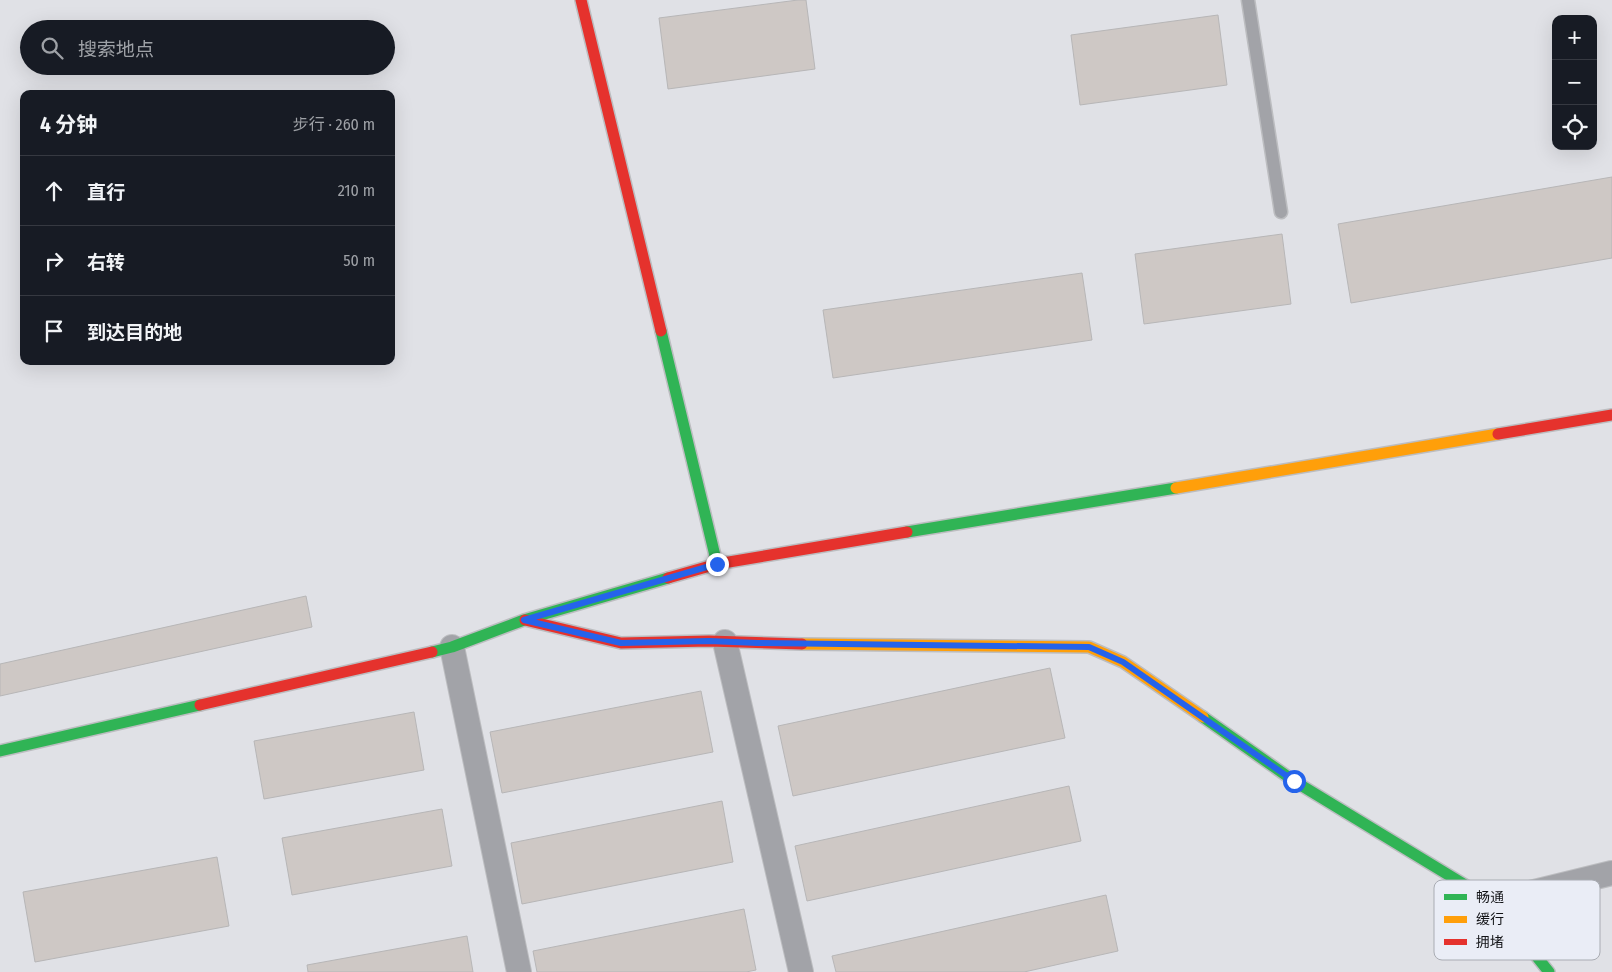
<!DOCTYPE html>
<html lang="zh">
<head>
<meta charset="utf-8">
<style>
  body { margin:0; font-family:"Fira Sans Condensed","Noto Sans SC",sans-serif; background:#20242c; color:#f1f3f6 }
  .controls { position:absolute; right:15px; top:15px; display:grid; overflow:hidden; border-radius:10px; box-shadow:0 5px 20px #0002 }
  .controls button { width:45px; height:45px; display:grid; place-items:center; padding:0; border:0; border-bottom:1px solid #363941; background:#171b24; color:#f1f3f6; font:25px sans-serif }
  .stop { position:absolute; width:15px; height:15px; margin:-11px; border:4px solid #2563eb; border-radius:50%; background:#fff }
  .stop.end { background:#2563eb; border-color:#fff; box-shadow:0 1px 5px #0008 }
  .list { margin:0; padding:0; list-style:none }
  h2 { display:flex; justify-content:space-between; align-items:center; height:65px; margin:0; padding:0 20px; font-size:21px }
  h2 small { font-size:16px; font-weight:400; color:#9ea1a6 }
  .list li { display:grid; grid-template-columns:32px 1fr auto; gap:15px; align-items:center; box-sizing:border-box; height:70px; padding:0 20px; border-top:1px solid #363941 }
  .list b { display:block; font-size:19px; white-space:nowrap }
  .list em { font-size:16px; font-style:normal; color:#9ea1a6 }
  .icon { flex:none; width:28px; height:28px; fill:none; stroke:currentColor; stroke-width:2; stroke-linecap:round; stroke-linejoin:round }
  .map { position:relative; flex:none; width:1612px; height:972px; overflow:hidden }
  .search { position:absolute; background:#171b24; box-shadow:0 5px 20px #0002; left:20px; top:20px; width:375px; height:55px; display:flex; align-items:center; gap:12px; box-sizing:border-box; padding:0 18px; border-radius:28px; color:#9ea1a6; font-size:19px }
  .panel { position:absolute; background:#171b24; box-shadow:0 5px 20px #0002; left:20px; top:90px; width:375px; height:275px; border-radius:10px }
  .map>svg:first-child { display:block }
</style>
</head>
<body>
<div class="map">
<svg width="1612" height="972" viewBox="0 0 1612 972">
  <rect width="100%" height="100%" fill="#e0e1e6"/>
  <path fill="#cec8c5" stroke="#b7b6b7" d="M798,0h8l9,69 -147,20 -9,-71z
    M1218,15l9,70 -147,20 -9,-70z
    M1612,177v81l-261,45 -13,-79z
    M1282,234l9,70 -147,20 -9,-70z
    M1082,273l10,67 -259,38 -10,-68z
    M306,596l6,31 -312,69v-32z
    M1050,668l15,70 -272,58 -15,-70z
    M701,691l12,61 -211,41 -12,-61z
    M414,712l10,58 -160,29 -10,-58z
    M1069,786l12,55 -274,60 -12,-55z
    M722,801l11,61 -211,42 -11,-61z
    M442,809l10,57 -160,29 -10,-57z
    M217,857l12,69 -194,36 -12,-70z
    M1106,895l12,56 -94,21h-188l-4,-16z
    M744,909l12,61 -10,2h-209l-4,-21z
    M467,936l6,36h-165l-1,-7z"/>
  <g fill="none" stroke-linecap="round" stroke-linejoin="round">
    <defs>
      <path id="lane" d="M1248,0l33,212"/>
      <path id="street" d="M725,642l76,330
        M452,647l67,325
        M1493,902l119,-29"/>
      <path id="fast" d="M661,331l56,233
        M907,532l269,-44
        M432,652l20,-5 72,-27 144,-42
        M1203,717l91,64 199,121 56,70
        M0,751l200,-46"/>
      <path id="slow" d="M1176,488l322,-54
        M802,644l287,3 34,15 80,55"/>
      <path id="jam" d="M581,0l80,331
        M1498,434l114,-19
        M668,578l49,-14 190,-32
        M525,620l96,23 88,-2 93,3
        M200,705l232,-53"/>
    </defs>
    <use href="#lane" stroke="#bcbdc0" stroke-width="15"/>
    <use href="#street" stroke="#bcbdc0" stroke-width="26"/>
    <use href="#fast" stroke="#bcbdc0" stroke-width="14"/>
    <use href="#slow" stroke="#bcbdc0" stroke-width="14"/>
    <use href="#jam" stroke="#bcbdc0" stroke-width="14"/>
    <use href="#lane" stroke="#a2a3a8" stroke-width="12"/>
    <use href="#street" stroke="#a2a3a8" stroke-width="24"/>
    <use href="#fast" stroke="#30b455" stroke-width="11"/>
    <use href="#slow" stroke="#ff9f0a" stroke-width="11"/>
    <use href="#jam" stroke="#e5322d" stroke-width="11"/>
  </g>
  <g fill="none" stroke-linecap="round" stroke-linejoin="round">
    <path stroke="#2563eb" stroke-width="6" d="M717,564l-193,56 97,23 88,-2 49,2 331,4 34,15 171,119"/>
  </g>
  <rect x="1434" y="880" width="166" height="80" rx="8" fill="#eaedf6" stroke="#a9acb3" stroke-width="1"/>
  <rect x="1444" y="894" width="23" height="6" fill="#30b455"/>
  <rect x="1444" y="916" width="23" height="7" fill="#ff9f0a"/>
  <rect x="1444" y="939" width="23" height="6" fill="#e5322d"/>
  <g font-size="14" fill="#121316">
    <text x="1476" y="902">畅通</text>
    <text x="1476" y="924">缓行</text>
    <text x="1476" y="947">拥堵</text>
  </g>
</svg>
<div class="controls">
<button>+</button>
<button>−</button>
<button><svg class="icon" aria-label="locate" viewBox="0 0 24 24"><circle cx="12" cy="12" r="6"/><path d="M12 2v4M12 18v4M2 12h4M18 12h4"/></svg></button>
</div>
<div class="stop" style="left:1294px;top:781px"></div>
<div class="stop end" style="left:717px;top:564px"></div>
<div class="search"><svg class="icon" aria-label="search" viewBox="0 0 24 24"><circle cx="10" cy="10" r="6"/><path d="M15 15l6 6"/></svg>搜索地点</div>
<section class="panel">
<h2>4 分钟<small>步行 · 260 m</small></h2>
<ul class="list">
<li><svg class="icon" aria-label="ahead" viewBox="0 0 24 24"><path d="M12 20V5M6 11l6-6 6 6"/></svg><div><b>直行</b></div><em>210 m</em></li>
<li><svg class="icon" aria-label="right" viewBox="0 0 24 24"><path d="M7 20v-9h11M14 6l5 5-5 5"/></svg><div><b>右转</b></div><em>50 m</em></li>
<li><svg class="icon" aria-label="arrive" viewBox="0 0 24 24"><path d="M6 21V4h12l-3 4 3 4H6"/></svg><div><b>到达目的地</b></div></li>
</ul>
</section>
</div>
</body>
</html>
